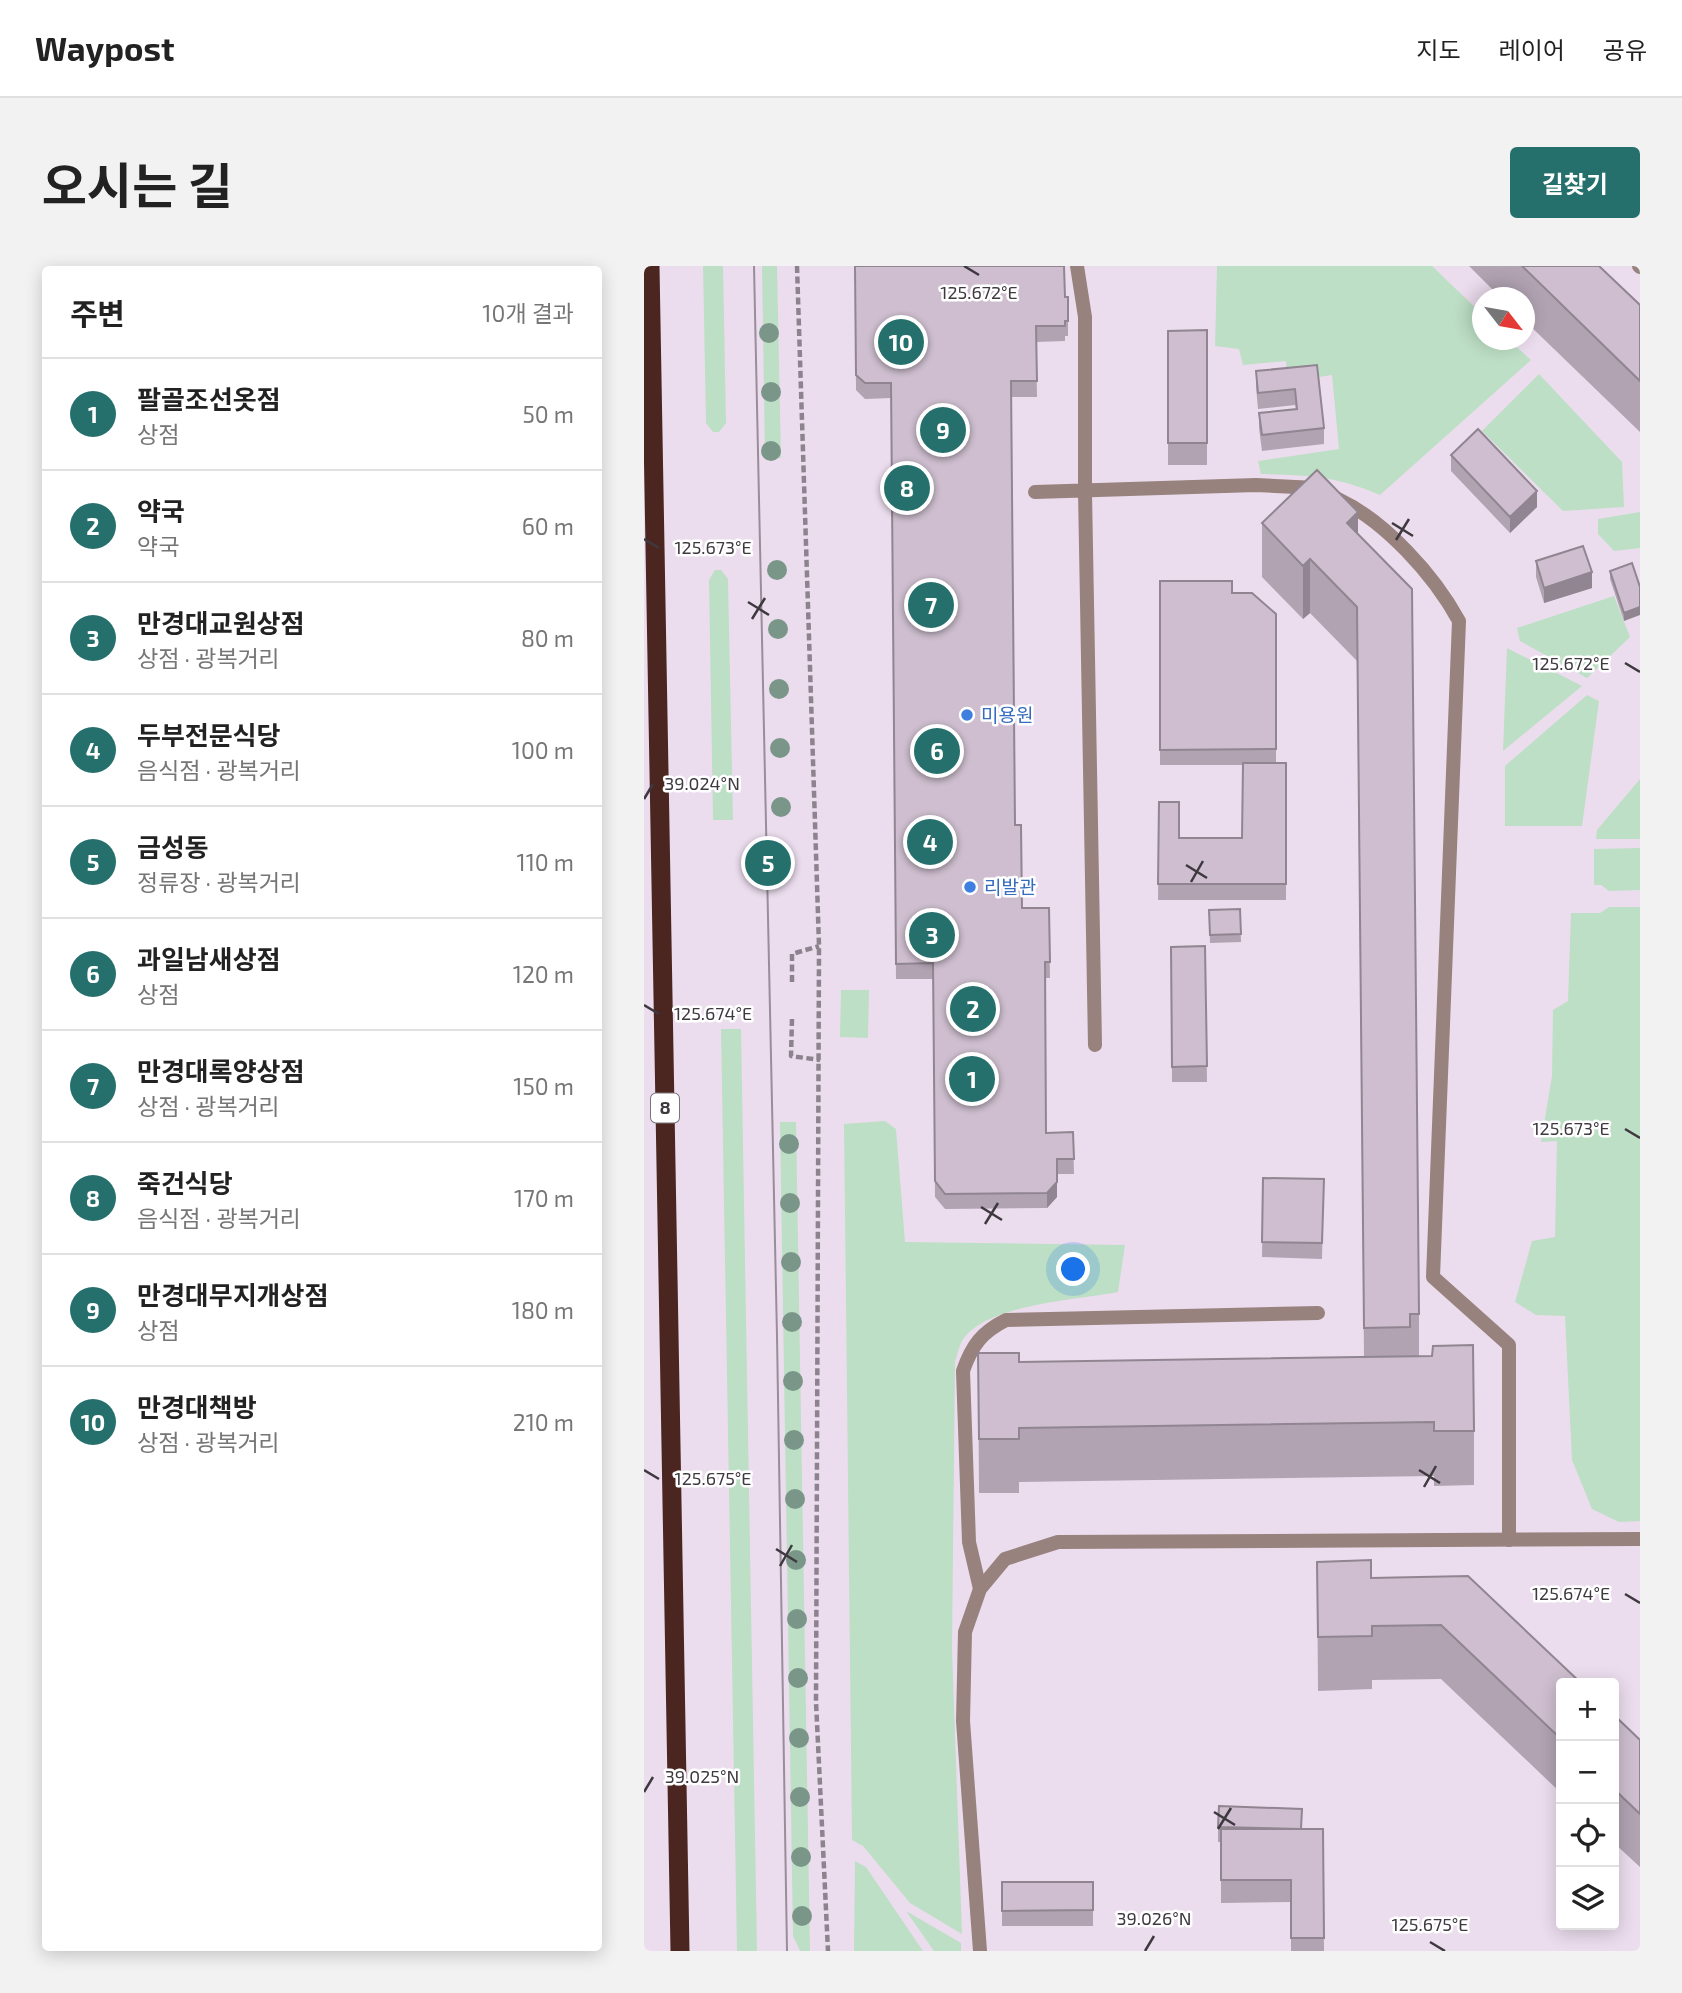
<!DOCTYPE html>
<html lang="ko">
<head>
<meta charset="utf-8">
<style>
  body { margin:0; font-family:"Exo 2","Noto Sans KR",sans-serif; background:#f2f2f2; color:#222 }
  .controls { position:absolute; right:21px; bottom:21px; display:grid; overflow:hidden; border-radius:7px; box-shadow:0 4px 18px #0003 }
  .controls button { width:63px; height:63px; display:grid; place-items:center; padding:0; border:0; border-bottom:2px solid #e0e0e0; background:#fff; color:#222; font:35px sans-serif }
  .compass { position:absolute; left:828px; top:21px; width:63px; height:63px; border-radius:50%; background:#fff; box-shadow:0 4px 18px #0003; rotate:121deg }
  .you { position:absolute; left:430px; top:1004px; width:24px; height:24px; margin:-18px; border:5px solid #fff; border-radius:50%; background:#1a73e8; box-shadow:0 0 0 10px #1a73e833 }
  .badge { display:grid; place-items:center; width:46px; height:46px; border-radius:50%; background:#25706c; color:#fff; font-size:23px; font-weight:700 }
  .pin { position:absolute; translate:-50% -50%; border:4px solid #fff; box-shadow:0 2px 7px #0006 }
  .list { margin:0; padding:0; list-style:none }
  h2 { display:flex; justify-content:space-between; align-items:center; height:91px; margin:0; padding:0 28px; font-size:30px }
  h2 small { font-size:23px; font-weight:400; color:#767676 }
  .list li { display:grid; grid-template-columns:46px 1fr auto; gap:21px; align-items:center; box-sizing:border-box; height:112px; padding:0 28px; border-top:2px solid #e0e0e0 }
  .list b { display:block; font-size:26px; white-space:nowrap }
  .list p { margin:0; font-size:23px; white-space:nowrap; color:#767676 }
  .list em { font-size:23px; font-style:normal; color:#767676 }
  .icon { flex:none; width:38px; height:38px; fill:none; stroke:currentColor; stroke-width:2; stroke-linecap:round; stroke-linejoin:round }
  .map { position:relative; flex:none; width:996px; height:1685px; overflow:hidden; border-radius:7px }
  header { display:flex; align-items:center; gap:42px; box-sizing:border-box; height:98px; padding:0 35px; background:#fff; border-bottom:2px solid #e0e0e0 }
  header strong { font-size:33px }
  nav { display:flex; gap:38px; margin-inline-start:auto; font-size:24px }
  .intro { display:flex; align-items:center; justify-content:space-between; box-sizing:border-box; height:168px; padding:0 42px }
  h1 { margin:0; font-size:49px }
  .button { padding:18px 32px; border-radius:7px; background:#25706c; color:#fff; font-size:24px; font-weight:700 }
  main { display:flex; gap:42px; padding:0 42px }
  aside { flex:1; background:#fff; border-radius:7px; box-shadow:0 4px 18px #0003 }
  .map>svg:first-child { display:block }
</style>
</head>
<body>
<header>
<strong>Waypost</strong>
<nav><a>지도</a><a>레이어</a><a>공유</a></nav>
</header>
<div class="intro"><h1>오시는 길</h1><a class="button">길찾기</a></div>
<main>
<aside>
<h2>주변<small>10개 결과</small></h2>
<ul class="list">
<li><span class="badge">1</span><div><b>팔골조선옷점</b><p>상점</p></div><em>50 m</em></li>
<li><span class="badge">2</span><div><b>약국</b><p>약국</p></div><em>60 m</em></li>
<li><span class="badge">3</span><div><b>만경대교원상점</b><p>상점 · 광복거리</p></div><em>80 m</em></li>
<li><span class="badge">4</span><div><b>두부전문식당</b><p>음식점 · 광복거리</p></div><em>100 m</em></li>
<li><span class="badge">5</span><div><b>금성동</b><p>정류장 · 광복거리</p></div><em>110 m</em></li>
<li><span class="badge">6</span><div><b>과일남새상점</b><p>상점</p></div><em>120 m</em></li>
<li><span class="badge">7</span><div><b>만경대록양상점</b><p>상점 · 광복거리</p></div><em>150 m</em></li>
<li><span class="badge">8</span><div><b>죽건식당</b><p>음식점 · 광복거리</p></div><em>170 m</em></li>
<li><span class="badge">9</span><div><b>만경대무지개상점</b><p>상점</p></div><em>180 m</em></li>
<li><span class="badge">10</span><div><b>만경대책방</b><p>상점 · 광복거리</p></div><em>210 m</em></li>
</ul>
</aside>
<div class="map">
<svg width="996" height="1685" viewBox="0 0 996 1685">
  <rect width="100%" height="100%" fill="#ecddee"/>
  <path fill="#bddfc5" d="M59,0h20l3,157 -7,9h-6l-7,-9z
    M118,0h15l4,192h-16z
    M573,0h215l50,48v26h27l22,20 -151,135c-43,-19 -73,-20 -119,-21l-3,-13 81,-12 -7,-74 -45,7 -1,-21 -43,4 -4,-16 -24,-3z
    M895,108l83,88 2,45 -61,4 -81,-80z
    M996,246v36l-26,3 -16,-17v-15z
    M71,304h6l7,9 5,241h-20l-4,-240z
    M970,330l16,41 -43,41 -67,-37 -3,-13z
    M863,382l75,38 -79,65z
    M943,429l12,6 -17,125h-77v-60z
    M996,513v60h-44l1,-9z
    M996,582v42l-31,1 -8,-6h-7v-36z
    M965,641h31v614l-21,1 -27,-13 -20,-49 -7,-144 -29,-1 -21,-13 17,-61 23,-4 2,-96 -16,1 11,-66 1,-66 15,-9 3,-88h29z
    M197,724h28l-1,48 -28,-1z
    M77,763h20l16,922h-20z
    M241,855l11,8 9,113 220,3 -7,47c-40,8 -134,12 -156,49 -3,6 -5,14 -7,21l-3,287 10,285 -52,-31 -47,-57 -11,-6 -8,-716z
    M136,856h16l14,829h-10l-7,-15z
    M211,1595l11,6 57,84h-69z
    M262,1645l55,32v8h-27z"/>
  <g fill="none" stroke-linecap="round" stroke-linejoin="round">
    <path stroke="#8d838e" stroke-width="4.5" stroke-dasharray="7 3.5" stroke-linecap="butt" d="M153,0l22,680 -3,756 12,249
      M148,716v-28l27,-8
      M148,753l-1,37 29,4"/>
    <path stroke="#97827d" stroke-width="14" d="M433,0l8,51v175l10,553
      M391,226l221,-7 60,3
      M694,233c47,22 96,76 121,122l-26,656 76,68v195
      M336,1323l-11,-47 -6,-171c9,-26 19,-39 43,-51l312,-7"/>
    <path stroke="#97827d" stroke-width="14" d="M995,0l1,1
      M336,1685l-17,-230 2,-89 15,-43 25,-30 53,-17 582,-3"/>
    <path stroke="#4b2620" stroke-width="19" d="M6,0l30,1685"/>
    <path stroke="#988d99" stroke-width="2" d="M110,0l23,1070 10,615"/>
  </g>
  <g fill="#7a9688">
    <circle cx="125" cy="67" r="10"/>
    <circle cx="127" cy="126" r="10"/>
    <circle cx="127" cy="185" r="10"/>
    <circle cx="133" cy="304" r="10"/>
    <circle cx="134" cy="363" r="10"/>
    <circle cx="135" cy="423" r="10"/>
    <circle cx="136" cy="482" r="10"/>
    <circle cx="137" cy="541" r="10"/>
    <circle cx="138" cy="600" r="10"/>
    <circle cx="145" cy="878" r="10"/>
    <circle cx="146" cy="937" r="10"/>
    <circle cx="147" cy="996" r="10"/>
    <circle cx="148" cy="1056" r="10"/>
    <circle cx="149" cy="1115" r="10"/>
    <circle cx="150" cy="1174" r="10"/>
    <circle cx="151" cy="1233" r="10"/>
    <circle cx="152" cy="1294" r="10"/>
    <circle cx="153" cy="1353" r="10"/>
    <circle cx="154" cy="1412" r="10"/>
    <circle cx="155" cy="1472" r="10"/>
    <circle cx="156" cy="1531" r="10"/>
    <circle cx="157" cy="1591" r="10"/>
    <circle cx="158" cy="1650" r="10"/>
  </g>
  <path fill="#b1a3b2" d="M211,0l213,31v39h-3v5l-29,1 1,55h-26l4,428 7,83h27l1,70h-5l1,155 27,-1 1,42h-17v23l-10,11 -102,1 -10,-12 -2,-218h-37l-5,-581 -26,1 -9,-9z
    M825,0h130l41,39v127l-116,-112v-22h-23z
    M563,64v135h-39v-134z
    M673,99l7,63v16l-62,7 -3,-23v-15l37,-4 -1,-4 -37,4 -2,-22v-16z
    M807,189l86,52 -27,26 -59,-62z
    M618,257l96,11 61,780v42l55,75v54l-40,1v-10l-415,6v11h-40l-1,-140 41,9 345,-5 -7,-696 -47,-48 -7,6 -41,-42z
    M892,295l56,27 -48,15 -8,-26z
    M966,305l30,16 -16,34 -14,-42z
    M516,315l72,12 44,21v149h10v137h-128l1,-98 20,36h63l1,-73h-83z
    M596,643l1,33 -31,1 -1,-33z
    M561,680l2,136h-35l-1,-135z
    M619,912l61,1 -2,80 -60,-2z
    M673,1296l54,16 190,105v110l-120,-114 -69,1v9l-54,2z
    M970,1449l26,25v127l-26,-24z
    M574,1561l105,2 1,122h-33v-49l-70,1v-61h-3z
    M358,1616h91v44h-91z"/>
  <path fill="#908591" d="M893,225v16l-27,26v-16z
    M714,246v53l-11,-42z
    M666,293v54l-7,6v-53z
    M948,306v16l-48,15v-15z
    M996,341v8l-16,6v-8z
    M413,916v15l-10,11v-15z"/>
  <path fill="#cebecf" stroke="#908591" stroke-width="2" d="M211,0h209l1,31h3v24h-3v5h-29l1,55h-26l4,444h6l1,83h27l1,54h-5l1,171 27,-1 1,27h-17v23l-10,11 -102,1 -10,-13 -2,-218 -37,1 -5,-581h-26l-9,-8z
    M878,0h77l41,39v76z
    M563,64v113h-39v-112z
    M673,99l7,63 -62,7 -3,-22 38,-4 -2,-20 -37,4 -2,-22z
    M834,163l59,62 -27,26 -59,-62z
    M673,204l41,42 -11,11 65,66 7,725h-9v13l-46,1 -7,-721 -47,-48 -7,7 -41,-43z
    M939,280l9,26 -48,16 -8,-27z
    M988,297l8,24v20l-16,6 -14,-42z
    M516,315h72v12h20l24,21v135l-116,1z
    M599,497h43v121h-128l1,-82h20v36h63z
    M596,643l1,25 -31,1 -1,-25z
    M561,680l2,120 -35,1 -1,-120z
    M619,912l61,1 -2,64 -60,-1z
    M829,1079l1,86h-40v-9l-415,6v11h-40l-1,-86h41v9l413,-6 1,-10z
    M727,1294v18l97,-2 113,107h-20v56l-120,-114 -69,1v10l-54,1 -1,-75z
    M970,1449l26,25v74l-26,-25z
    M575,1540l83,3 -1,20 -83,-2z
    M577,1563h102l1,109h-33v-58h-70z
    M358,1616h91v28l-91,1z"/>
  <path fill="none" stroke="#3e383f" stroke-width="2.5" d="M320,0l15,9M748,257l21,13M0,273l15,9M752,274l13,-21M104,336l21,13M108,353l13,-21M981,397l15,9M0,533l9,-15M542,599l21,13M547,616l12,-21M0,739l15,9M981,863l15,9M337,941l21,13M341,958l13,-21M0,1204l15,9M775,1204l21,13M780,1221l12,-21M132,1283l21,13M136,1300l12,-21M981,1328l15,9M0,1526l9,-15M570,1546l21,13M574,1563l13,-21M786,1676l15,9M501,1685l9,-15"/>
  <g fill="#3f7fe0" stroke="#fff" stroke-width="2.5">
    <circle cx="323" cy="449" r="7"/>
    <circle cx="326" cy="621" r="7"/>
  </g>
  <g text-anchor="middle" stroke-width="5" stroke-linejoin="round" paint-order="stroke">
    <rect fill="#fff" stroke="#787479" stroke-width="2" x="7" y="827.5" width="28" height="29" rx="5"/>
    <g font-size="18" font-weight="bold" fill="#3e383f">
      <text x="21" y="848">8</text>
    </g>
    <g font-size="19" fill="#366cbe" stroke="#fff" text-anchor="start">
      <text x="337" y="456">미용원</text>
      <text x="340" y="628">리발관</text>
    </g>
  </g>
  <g font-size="18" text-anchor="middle" fill="#3e383f" stroke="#fff" stroke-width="5" stroke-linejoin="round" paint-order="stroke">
    <text x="335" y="33">125.672°E</text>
    <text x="69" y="288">125.673°E</text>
    <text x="927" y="404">125.672°E</text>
    <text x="58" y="524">39.024°N</text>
    <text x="69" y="754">125.674°E</text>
    <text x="927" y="869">125.673°E</text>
    <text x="69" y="1219">125.675°E</text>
    <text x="927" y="1334">125.674°E</text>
    <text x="58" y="1517">39.025°N</text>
    <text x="510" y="1659">39.026°N</text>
    <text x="786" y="1665">125.675°E</text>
  </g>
</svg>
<div class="controls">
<button>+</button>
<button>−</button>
<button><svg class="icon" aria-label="locate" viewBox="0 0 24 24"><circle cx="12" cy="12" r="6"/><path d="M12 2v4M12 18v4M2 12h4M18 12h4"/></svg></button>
<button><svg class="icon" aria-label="layers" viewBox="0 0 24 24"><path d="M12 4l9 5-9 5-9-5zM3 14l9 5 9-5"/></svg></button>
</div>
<svg class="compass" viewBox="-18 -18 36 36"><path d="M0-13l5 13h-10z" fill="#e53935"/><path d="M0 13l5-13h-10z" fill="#767676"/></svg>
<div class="you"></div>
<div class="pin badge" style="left:328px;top:813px">1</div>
<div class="pin badge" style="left:329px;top:743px">2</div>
<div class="pin badge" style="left:288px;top:669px">3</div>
<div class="pin badge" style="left:286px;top:576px">4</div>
<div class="pin badge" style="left:124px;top:597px">5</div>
<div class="pin badge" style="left:293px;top:485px">6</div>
<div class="pin badge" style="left:287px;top:339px">7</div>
<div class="pin badge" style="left:263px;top:222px">8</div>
<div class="pin badge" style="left:299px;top:164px">9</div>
<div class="pin badge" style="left:257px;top:76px">10</div>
</div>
</main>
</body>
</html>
